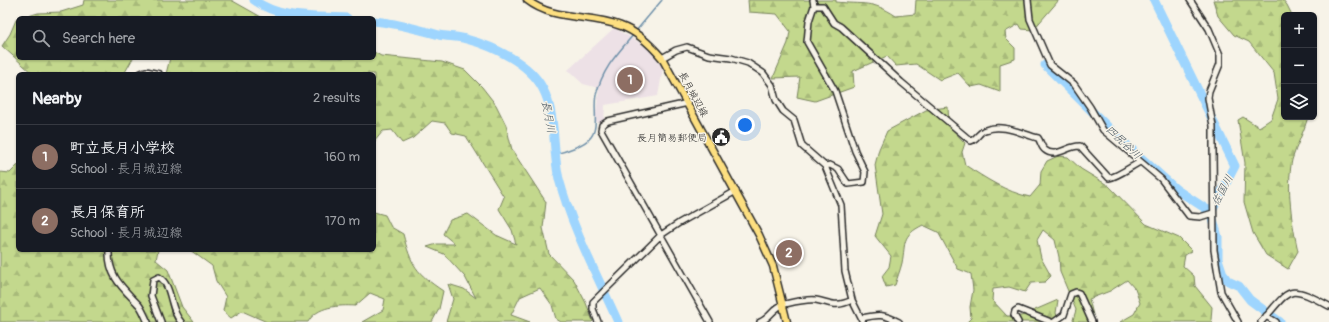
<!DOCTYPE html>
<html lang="en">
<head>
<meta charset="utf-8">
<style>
  body { margin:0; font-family:Pangolin,"Klee One",sans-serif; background:#20242c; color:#f1f3f6 }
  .controls { position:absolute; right:12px; top:12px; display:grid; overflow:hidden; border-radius:6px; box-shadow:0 1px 3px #0004 }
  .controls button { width:36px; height:36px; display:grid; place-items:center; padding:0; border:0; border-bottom:1px solid #363941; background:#171b24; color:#f1f3f6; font:20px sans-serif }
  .you { position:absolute; left:745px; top:125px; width:14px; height:14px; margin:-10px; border:3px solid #fff; border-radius:50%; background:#1a73e8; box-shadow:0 0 0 6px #1a73e833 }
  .badge { display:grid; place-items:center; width:26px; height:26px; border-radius:50%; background:#d93025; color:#fff; font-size:13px; font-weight:700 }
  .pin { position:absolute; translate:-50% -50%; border:2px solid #fff; box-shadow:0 1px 4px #0006 }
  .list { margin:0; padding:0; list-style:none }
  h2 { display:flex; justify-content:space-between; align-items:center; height:52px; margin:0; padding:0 16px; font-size:17px }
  h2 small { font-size:13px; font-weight:400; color:#9ea1a6 }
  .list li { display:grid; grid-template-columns:26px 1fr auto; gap:12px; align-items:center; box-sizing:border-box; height:64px; padding:0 16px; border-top:1px solid #363941 }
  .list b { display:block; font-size:15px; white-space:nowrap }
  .list p { margin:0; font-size:13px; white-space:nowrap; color:#9ea1a6 }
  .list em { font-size:13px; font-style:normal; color:#9ea1a6 }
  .icon { flex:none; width:22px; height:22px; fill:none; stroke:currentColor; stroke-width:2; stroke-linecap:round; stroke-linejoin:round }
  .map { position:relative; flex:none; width:1329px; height:322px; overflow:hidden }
  .search { position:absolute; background:#171b24; box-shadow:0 1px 3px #0004; left:16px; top:16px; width:360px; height:44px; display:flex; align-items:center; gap:10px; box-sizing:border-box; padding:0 14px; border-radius:6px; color:#9ea1a6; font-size:15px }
  .panel { position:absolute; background:#171b24; box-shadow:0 1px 3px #0004; left:16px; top:72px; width:360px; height:180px; border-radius:6px }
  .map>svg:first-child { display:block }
</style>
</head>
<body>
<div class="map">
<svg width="1329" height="322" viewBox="0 0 1329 322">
  <defs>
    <pattern id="forest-firs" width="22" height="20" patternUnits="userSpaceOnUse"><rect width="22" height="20" fill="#c3d88d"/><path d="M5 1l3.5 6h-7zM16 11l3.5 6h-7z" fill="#a8ba7a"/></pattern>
  </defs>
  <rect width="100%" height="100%" fill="#f7f3e8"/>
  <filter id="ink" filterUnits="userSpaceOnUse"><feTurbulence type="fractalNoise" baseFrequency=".025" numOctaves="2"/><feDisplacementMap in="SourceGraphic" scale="8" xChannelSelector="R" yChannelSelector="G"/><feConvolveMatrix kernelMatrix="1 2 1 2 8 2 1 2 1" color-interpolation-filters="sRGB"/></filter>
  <g filter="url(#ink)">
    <path fill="#ede1e6" d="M614,28l28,16 12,11 9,13 -5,28 -53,9 -1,18 -9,-1 4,-34 -16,-4 -15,-14z"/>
    <path fill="url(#forest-firs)" stroke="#77825c" d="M84,0h147l32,18h-241l16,-5 23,-1 22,-7z
      M748,0h88v2c28,3 36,-2 60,14l19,-2 1,-14h143l-26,30 -11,-1 -3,-5 -14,8 1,7 9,9v11l-15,5v28l-19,-7 -10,2 -13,-14 -18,7 -24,-16 -20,2 -9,-10 -34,15 1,16 -39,14 -18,-4 3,-20 -27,1 15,-35 2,-12 -13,-17 -28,-2z
      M1213,0h70l4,5 5,10h-8v102h24c-4,15 -12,29 -16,43 -6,27 0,65 6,91l-10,18 -22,-14 -13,-22 -9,-31 1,-39 -7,-43 5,-3 16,10 12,-8 7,-20 -4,-26 -25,-31 -15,-7 -16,-19z
      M18,19v39h115l-9,16h-91l-31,-28 8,-12 6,-14z
      M374,52l7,4 61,6 23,8 17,17 14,18 10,20 6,25 34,52 -3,26 6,26 25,26 12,23 7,18 -1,1h-31l-5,-3 -4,-14 -12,-17 -20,9 -9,18 19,7h-84l7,-23 -5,-15 16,5 12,9 -11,-21 -21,-23 -17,-7 10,-3h18l-12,-10 7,-14 18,-6 28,21 20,9 -4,-14 -13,-21 5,-12 -38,-61 -14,-3 -7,-10 -13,-2 -19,17 -11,5 -10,-13 -9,1 -9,11v-68h-208l4,-16h204z
      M948,107l1,19 16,17 -3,9 3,13c20,13 41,27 65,32l10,-12 1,-14 6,-10 11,-5 10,1 13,12 28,17 37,38 33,14 13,13 -7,4 -2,11 11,10 1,10 17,21 -1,13 2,2h-93l14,-8 6,-11 -5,-14 -8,-9 -17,11 -21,8 4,16 -3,7h-16l-1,-2 3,-10 -16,-38 -1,-15 -4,-17 -12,-10 -6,10 4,18 10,18 -6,6 -14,1 -6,9 -16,-5 -16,2 -1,11 15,16h14l37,-16 -2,13 3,9h-92l4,-4 -1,-11 3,-17 -2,-16 -13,-5 -20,-37 -15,-7c-22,11 -17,17 -21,38 -2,8 -5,15 -7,22l-9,2 -4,-11 7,-9 2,-11 -16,-20 7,-22 -7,-49 4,-16 8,-18 39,-21z
      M18,165v85h140l-2,10 12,10 14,37 12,15h-194v-150l10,1z
      M374,212l11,3 6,12 12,7c8,31 13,39 40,57l-4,18 -7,13h-70l21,-12 2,-11 -15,-6 -15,13c-16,-1 -38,0 -47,16h-41l-25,-11 -11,7 -8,-7 3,-14 -10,-16 -4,-15 -22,-16h184z"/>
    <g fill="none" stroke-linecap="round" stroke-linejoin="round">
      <path stroke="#7091aa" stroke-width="1.5" d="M636,31l26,-31
        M555,154c9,-2 30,-9 36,-17 8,-10 2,-30 5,-42 7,-27 21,-41 38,-61"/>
      <path stroke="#9ed5fe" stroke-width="9" d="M254,0c27,20 61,16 93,18
        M1154,0l81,166 -24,46 7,25v22l5,15 5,7 11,5 11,14 30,22
        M374,21c22,2 44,8 65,14 9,2 19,1 27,4 27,7 64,24 77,50 14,27 9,61 16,90 13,49 38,96 59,143
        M1045,65l72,71 60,54 34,22"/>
      <defs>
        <path id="minor" d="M813,0l1,6 -5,15 -2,21 28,49 20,60 10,21 -1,10 -16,2 -10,-15 -8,-4 -5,1
          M1028,0l2,19 20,46 24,19 16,23 13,23 58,49 28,37 11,1 13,-4
          M1190,0l19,29 11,26v9l-11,27 -1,7 5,28v22l1,102 7,42 17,30
          M814,6h9l11,17 7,4 60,55 70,59c6,-2 8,-9 14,-11 18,-7 37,4 53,8 3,4 3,9 7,12 10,9 24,-5 35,-4l29,32c8,-1 23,-12 31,-16
          M662,58l14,-8 11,-3 22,8 22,3 17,5 15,10 9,12 4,15 7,11 11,9 8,26 23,20 16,39 4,66 7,29 11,22
          M139,74l7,-3 13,3
          M688,103l-80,18 -6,4 -1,5 109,192
          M109,250c-1,27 14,38 30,55 4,5 6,12 9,17
          M1266,316l10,6
          M862,318c17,-4 21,-4 37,4
          M161,322l-10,-26 2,-16 6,-3c14,9 10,32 22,45
          M598,322l-5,-13v-7l68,-67 18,-12 57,-32
          M760,322c11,-4 13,-15 25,-18 9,-2 21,-5 31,-4 16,3 19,8 36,0
          M1018,322l-4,-7 1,-4 3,-2 33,13
          M1054,322l10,-7 7,-21 5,-2 3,1 13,29
          M1261,322c30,-33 25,-39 68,-16"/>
        <path id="major" d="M527,0c28,22 63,13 94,26 17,6 30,19 41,32l97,177 14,31 14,56"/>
      </defs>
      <use href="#minor" stroke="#2b2b2b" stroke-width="8"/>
      <use href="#major" stroke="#2b2b2b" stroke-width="9"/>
      <use href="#minor" stroke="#f7f3e8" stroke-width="5"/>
      <use href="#major" stroke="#fddf80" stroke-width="6"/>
    </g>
  </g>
  <defs>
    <symbol id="civic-disc" viewBox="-11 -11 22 22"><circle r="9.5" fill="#2b2b2b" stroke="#f7f3e8"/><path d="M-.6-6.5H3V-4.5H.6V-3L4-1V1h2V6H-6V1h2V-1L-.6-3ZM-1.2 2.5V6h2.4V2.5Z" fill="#fff"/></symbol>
  </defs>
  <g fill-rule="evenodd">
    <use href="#civic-disc" x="710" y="126" width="22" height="22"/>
  </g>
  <g text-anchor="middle" stroke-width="3" stroke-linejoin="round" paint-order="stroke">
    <g font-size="10" fill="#2b2b2b" stroke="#f7f3e8">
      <text transform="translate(694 94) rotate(61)" y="4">長月城辺線</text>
    </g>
    <g font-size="10" fill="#2b2b2b" stroke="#f7f3e8" text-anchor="end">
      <text x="707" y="141">長月簡易郵便局</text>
    </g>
    <g font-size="11" font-style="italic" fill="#485660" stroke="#f7f3e8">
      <text transform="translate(549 117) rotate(79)" y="4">長月川</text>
      <text transform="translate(1124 142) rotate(43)" y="4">四尻谷川</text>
      <text transform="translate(1222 190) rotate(-62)" y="4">佐国川</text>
    </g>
  </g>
</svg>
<div class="controls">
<button>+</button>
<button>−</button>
<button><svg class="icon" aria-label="layers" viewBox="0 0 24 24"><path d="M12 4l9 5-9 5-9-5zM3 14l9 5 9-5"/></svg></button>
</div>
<div class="you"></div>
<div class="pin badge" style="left:630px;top:80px;background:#8d6e63">1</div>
<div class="pin badge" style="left:789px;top:253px;background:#8d6e63">2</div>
<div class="search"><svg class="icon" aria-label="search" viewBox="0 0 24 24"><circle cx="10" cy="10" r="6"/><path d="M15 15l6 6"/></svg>Search here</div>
<section class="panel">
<h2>Nearby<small>2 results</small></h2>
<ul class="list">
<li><span class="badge" style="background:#8d6e63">1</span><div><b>町立長月小学校</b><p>School · 長月城辺線</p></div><em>160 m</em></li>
<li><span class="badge" style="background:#8d6e63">2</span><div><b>長月保育所</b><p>School · 長月城辺線</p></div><em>170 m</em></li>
</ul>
</section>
</div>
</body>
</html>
